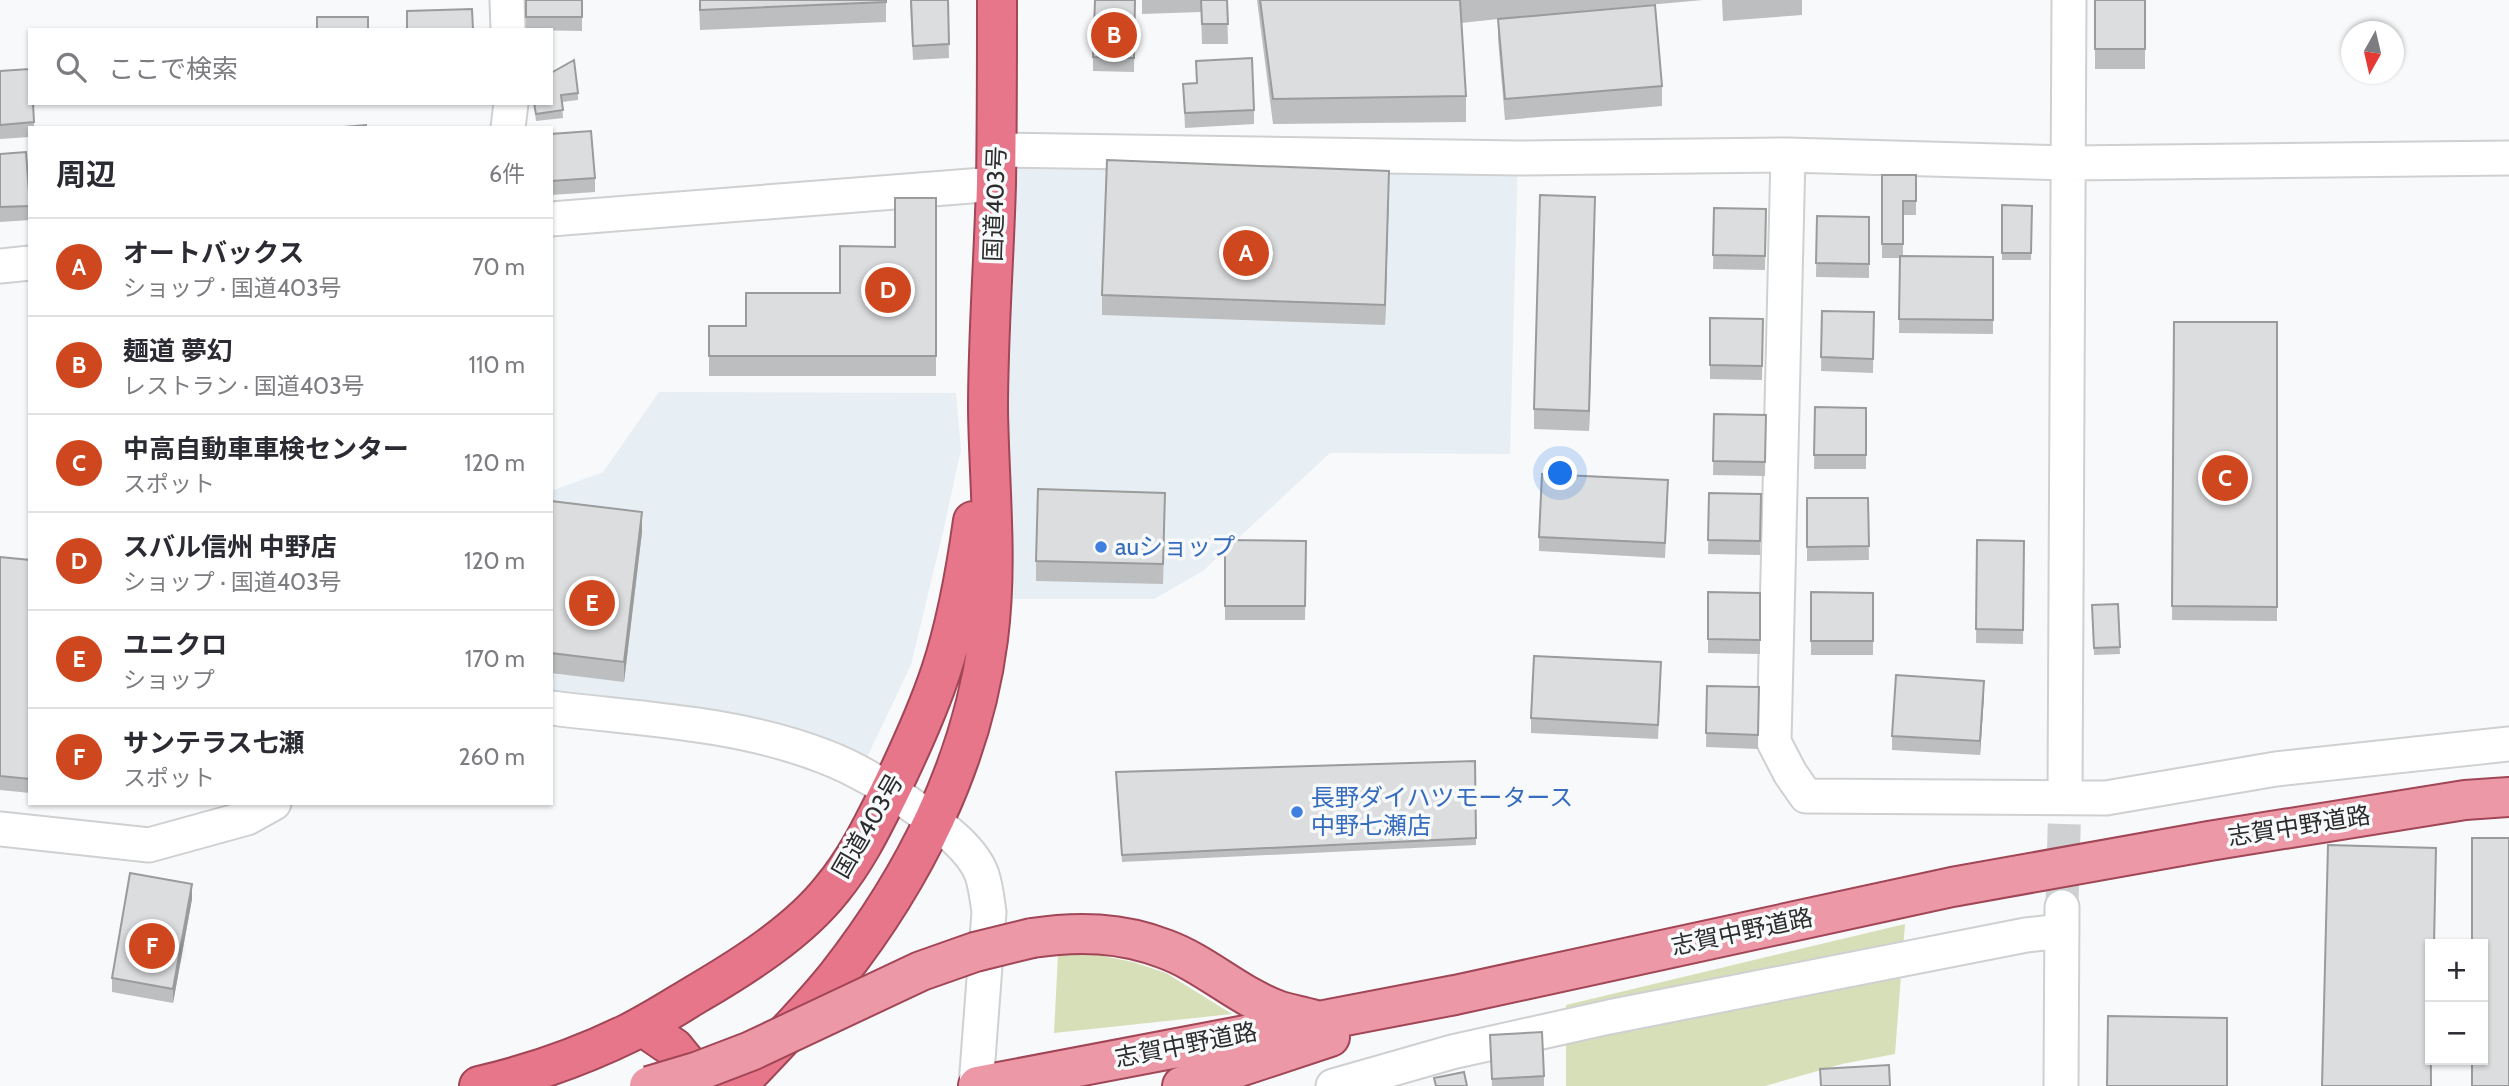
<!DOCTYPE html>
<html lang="ja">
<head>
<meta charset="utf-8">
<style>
  body { margin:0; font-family:Cabin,"Noto Sans JP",sans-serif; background:#f2f2f3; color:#2b2b33 }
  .controls { position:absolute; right:21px; bottom:21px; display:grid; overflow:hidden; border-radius:0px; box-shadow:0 2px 5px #0004 }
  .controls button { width:63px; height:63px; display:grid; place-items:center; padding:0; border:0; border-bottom:2px solid #e1e1e2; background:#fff; color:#2b2b33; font:35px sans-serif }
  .compass { position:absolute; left:2341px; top:21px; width:63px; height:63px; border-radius:50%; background:#fff; box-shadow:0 2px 5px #0004; rotate:188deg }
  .you { position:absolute; left:1561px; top:474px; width:24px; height:24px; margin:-18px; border:5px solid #fff; border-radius:50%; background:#1a73e8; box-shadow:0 0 0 10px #1a73e833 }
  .badge { display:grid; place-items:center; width:46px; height:46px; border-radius:50%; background:#cf471e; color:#fff; font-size:23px; font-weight:700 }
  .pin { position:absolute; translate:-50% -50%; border:4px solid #fff; box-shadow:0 2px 7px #0006 }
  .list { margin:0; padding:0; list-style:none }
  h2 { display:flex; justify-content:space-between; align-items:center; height:91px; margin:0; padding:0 28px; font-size:30px }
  h2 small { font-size:23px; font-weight:400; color:#7c7c81 }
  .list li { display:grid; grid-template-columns:46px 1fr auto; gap:21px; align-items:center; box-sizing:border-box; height:98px; padding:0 28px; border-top:2px solid #e1e1e2 }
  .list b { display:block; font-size:26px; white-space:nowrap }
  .list p { margin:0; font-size:23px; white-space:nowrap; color:#7c7c81 }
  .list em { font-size:23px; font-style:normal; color:#7c7c81 }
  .icon { flex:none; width:38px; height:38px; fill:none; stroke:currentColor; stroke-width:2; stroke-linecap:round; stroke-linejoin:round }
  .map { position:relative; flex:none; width:2509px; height:1086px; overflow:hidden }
  .search { position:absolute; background:#fff; box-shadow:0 2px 5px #0004; left:28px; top:28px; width:525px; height:77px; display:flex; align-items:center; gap:18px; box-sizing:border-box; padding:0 24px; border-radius:0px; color:#7c7c81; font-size:26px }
  .panel { position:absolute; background:#fff; box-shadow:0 2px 5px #0004; left:28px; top:126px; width:525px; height:679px; border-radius:0px }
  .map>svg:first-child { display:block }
</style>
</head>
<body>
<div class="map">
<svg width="2509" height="1086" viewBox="0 0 2509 1086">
  <rect width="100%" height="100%" fill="#f8f9fa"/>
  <path fill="#e7eff5" d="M996,150l522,8 -8,296 -180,-1 -127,118 -49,28h-162z
    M659,392l297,1 5,57 -18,82 -32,133 -51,107 -309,-64v-217l52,-19z"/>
  <path fill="#d7dfb8" d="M1905,924l-10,130 -53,10 -77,22h-199v-81z
    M1088,953l45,9 33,11 66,41 -178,19 4,-78z"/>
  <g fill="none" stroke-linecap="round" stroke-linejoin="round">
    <path stroke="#cfd0d1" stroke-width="33" stroke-dasharray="33 17" stroke-linecap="butt" d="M2062,907l3,-111"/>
    <defs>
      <path id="minor" d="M507,0l1,30
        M508,128l3,-25
        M996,150l522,8 270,-3 281,8 440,-5
        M1788,155l-14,587 16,31 16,23 300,2 170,-29 233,-25
        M551,219l445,-35
        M0,266l30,-3
        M551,708c90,11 187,15 272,48 35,13 66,33 97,55 21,15 53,38 62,64 4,12 5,24 7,37l-13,174
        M2065,796l4,-796
        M0,829l149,16 98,-27 27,-15
        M1333,1086l119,-34 157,-35 417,-82 36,-4
        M2061,1086l1,-179"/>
      <path id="primary" d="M1032,938c46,-7 89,-6 133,11 41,15 74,48 115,62 10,3 21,5 32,8
        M978,1086l477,-91 497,-108 257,-46 256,-41 44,-3
        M1182,1086l148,-49"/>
      <path id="trunk" d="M642,1026l32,22 31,38
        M479,1086c52,-12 103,-30 150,-53 24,-12 47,-27 69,-40 46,-27 101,-62 134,-104 24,-29 40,-62 57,-96 19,-39 38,-80 52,-122 16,-48 25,-100 32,-150
        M733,1086l15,-12c30,-32 61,-63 89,-98 77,-98 135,-213 151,-337 10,-77 1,-154 0,-230 0,-75 6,-150 8,-225 1,-61 1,-123 1,-184"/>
    </defs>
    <use href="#minor" stroke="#cfd0d1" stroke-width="37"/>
    <use href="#primary" stroke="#a14656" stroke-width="42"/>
    <use href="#trunk" stroke="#a14656" stroke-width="42"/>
    <use href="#minor" stroke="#fff" stroke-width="33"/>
    <use href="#primary" stroke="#ed98a7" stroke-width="38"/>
    <use href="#trunk" stroke="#e7768a" stroke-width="38"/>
    <defs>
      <path id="primary-bridge" d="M649,1086l47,-14 55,-21 170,-80 54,-19 57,-14"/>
    </defs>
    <use href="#primary-bridge" stroke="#a14656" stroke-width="42" stroke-linecap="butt"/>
    <use href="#primary-bridge" stroke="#ed98a7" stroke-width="38"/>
  </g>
  <path fill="#bdbebf" d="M526,0h56v31l-56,-1z
    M699,0h187v22l-186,8z
    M910,0h38l1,58 -36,2z
    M1135,0l-1,72 -41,-1v-14z
    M1142,0h85l1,44h-26l-1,-32 -59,2z
    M1257,0h446l-121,11 80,75v20l-157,14 -7,-81v-20l-37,4 5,73v26l-193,2z
    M1722,0h80v15l-79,6z
    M2095,0h50v69h-50z
    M1196,61l58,49v14l-69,4 -2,-44 13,-1z
    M0,71l34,51v6h-4v9l-30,2z
    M551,73l27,20v7l-16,2 1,16 -27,3 -2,-18h17z
    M551,134l44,44v14l-44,3z
    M0,154l30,50v16l-30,2z
    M1882,175h34v40h-13v41l90,1v77l-94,-1 1,-75h-18z
    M1389,191l-4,134 -283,-10v-20z
    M936,198v178h-227v-50h37l94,-33 55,-46z
    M2002,205l30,1 -1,54h-29z
    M1714,208l52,1 -1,61 -52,-1z
    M1817,216l52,1v61l-53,-1z
    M1595,218l-6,213 -55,-2v-20z
    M1822,311l52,1 -1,61 -52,-2z
    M1710,318l53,1 -1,61 -52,-1z
    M2174,322h103v299l-105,-1z
    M1815,407l51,1v61h-52z
    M1714,414l52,1 -1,61 -52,-1z
    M1709,493l52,1 -1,61 -52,-1z
    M1668,494l-3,64 -126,-7v-14z
    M1807,498h61l1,62 -62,1z
    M551,501l91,31 -18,150 -73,-9z
    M1165,513l-2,71 -127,-3v-20z
    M1225,540l81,1 -1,79h-80z
    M1977,540l47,1 -1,103 -47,-1z
    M0,557l30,3v233l-30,-3z
    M1708,592l52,1v61l-52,-1z
    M1811,592l62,1v62h-62z
    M2118,604l2,50 -26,1 -2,-50z
    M1661,676l-3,63 -127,-6v-15z
    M1707,686l52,1 -1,62 -52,-2z
    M1984,695l-4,60 -88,-5v-14z
    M1475,761l1,84 -354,17 -6,-83z
    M192,899l-19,104 -61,-11v-14z
    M1490,1035l54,41v10h-52z"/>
  <path fill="#9a9b9b" d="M1389,171v20l-4,134v-20z
    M1595,197v21l-6,213v-20z
    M642,512v20l-18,150v-20z
    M1984,681v14l-4,60v-14z
    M192,884v15l-19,104v-14z"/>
  <path fill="#dcddde" stroke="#9a9b9b" stroke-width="2" d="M526,0h56v17h-56z
    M700,0h186v2l-186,8z
    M911,0h37l1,44 -36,2z
    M1095,0h40l-1,58 -41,-1z
    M1201,0h26l1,24h-26z
    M1260,0h200l6,96 -193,3z
    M2095,0h50v49h-50z
    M1655,5l7,81 -157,13 -7,-80z
    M472,9l1,21h-66v-19z
    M317,17h51v13h-51z
    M1252,58l2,52 -69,3 -2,-29 14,-1 -1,-22z
    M574,60l4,33 -17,2 2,15 -27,4 -2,-11h17v-30z
    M29,69l1,34h3l1,19 -34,3v-54z
    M366,125v3h-34z
    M591,131l4,47 -44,3v-47z
    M26,152l4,54 -30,1v-53z
    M1107,160l282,11 -4,134 -283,-10z
    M1882,175h34v26h-13v43h-21z
    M1540,195l55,2 -6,214 -55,-2z
    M895,198h41v158h-227v-30h37v-33h94v-47l55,1z
    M2002,205l30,1 -1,47h-29z
    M1714,208l52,1 -1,47 -52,-1z
    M1817,216l52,1v47l-53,-1z
    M1900,256l93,1v63l-94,-1z
    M1822,311l52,1 -1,47 -52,-2z
    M1710,318l53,1 -1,47 -52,-1z
    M2174,322h103v285l-105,-1z
    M1815,407l51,1v47h-52z
    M1714,414l52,1 -1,47 -52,-1z
    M1542,474l126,6 -3,63 -126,-6z
    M1038,489l127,4 -2,71 -127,-3z
    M1709,493l52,1 -1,47 -52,-1z
    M1807,498h61l1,48 -62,1z
    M551,501l91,11 -18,150 -73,-9z
    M1225,540l81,1 -1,65h-80z
    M1977,540l47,1 -1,89 -47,-1z
    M0,557l30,3v219l-30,-3z
    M1708,592l52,1v47l-52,-1z
    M1811,592l62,1v48h-62z
    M2118,604l2,43 -26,1 -2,-43z
    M1534,656l127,6 -3,63 -127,-7z
    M1896,675l88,6 -4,60 -88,-5z
    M1707,686l52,1 -1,48 -52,-2z
    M1475,761l1,77 -354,17 -6,-83z
    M2472,838h37v248h-37v-26h11v-116h-11z
    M2328,845l108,3 -2,96h-4l1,142h-109z
    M130,873l62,11 -19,105 -61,-11z
    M2108,1016l119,2v68h-120z
    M1542,1032l2,44 -52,3 -2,-44z
    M1889,1065l1,21h-69l-1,-17z
    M1464,1072l3,14h-31l-2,-8z"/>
  <g fill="#3f7fe0" stroke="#f8f9fa" stroke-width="2.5">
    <circle cx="1101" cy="547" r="7"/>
    <circle cx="1297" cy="812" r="7"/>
  </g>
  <g text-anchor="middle" stroke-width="7" stroke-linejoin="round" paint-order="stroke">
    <g font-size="24" fill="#2b2c2c" stroke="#f8f9fa">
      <text transform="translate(995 204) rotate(-88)" y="8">国道403号</text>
      <text transform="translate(868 826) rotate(-60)" y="8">国道403号</text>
      <text transform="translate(2299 826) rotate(-9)" y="8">志賀中野道路</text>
      <text transform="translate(1742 932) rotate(-12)" y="8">志賀中野道路</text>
      <text transform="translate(1186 1045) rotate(-11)" y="8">志賀中野道路</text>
    </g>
    <g font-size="24" fill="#366cbe" stroke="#f8f9fa" text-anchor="start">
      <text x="1115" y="555">auショップ</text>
      <text x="1311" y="806">長野ダイハツモータース<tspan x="1311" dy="28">中野七瀬店</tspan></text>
    </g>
  </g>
</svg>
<div class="controls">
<button>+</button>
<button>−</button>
</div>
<svg class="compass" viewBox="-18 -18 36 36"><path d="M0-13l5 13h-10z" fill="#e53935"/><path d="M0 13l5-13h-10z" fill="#7c7c81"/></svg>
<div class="you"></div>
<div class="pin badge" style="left:1246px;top:253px">A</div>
<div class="pin badge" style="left:1114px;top:35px">B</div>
<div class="pin badge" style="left:2225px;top:478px">C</div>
<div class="pin badge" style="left:888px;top:290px">D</div>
<div class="pin badge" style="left:592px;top:603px">E</div>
<div class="pin badge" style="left:152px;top:946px">F</div>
<div class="search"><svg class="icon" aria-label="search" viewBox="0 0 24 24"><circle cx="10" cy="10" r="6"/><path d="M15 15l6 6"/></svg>ここで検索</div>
<section class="panel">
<h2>周辺<small>6件</small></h2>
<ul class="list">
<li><span class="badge">A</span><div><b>オートバックス</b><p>ショップ · 国道403号</p></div><em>70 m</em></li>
<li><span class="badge">B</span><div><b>麺道 夢幻</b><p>レストラン · 国道403号</p></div><em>110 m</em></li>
<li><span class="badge">C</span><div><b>中高自動車車検センター</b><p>スポット</p></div><em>120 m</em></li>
<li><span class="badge">D</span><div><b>スバル信州 中野店</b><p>ショップ · 国道403号</p></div><em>120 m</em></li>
<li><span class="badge">E</span><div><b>ユニクロ</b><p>ショップ</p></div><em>170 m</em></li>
<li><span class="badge">F</span><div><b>サンテラス七瀬</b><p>スポット</p></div><em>260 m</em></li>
</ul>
</section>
</div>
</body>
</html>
